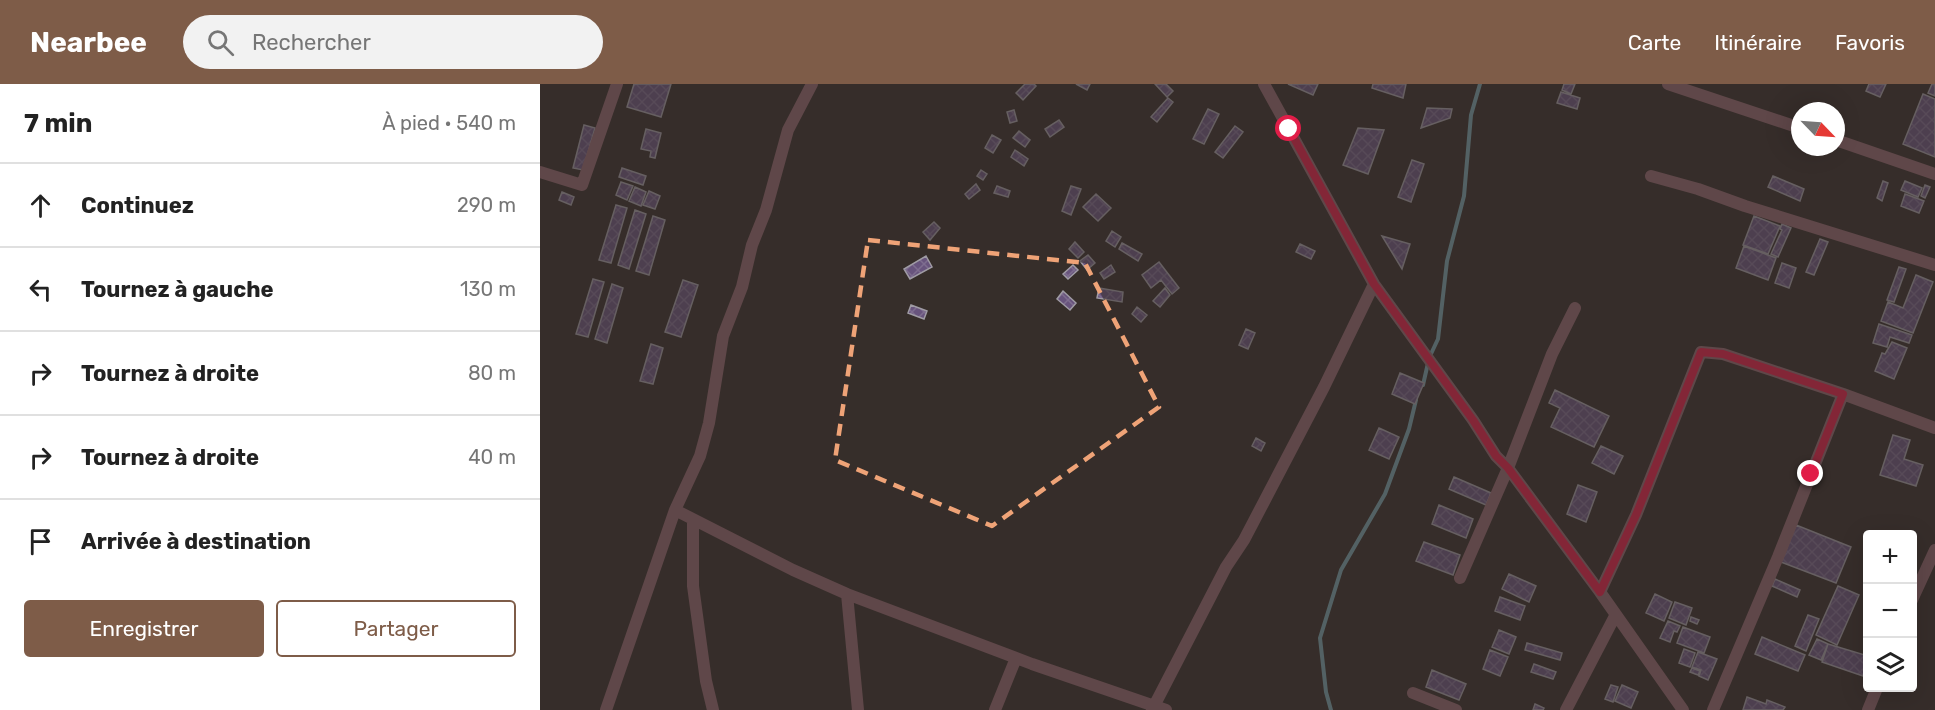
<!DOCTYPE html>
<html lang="fr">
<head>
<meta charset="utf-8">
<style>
  body { margin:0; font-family:Rubik,sans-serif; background:#f2f2f2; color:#222 }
  .controls { position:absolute; right:18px; bottom:18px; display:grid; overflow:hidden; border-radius:6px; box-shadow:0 6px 24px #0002 }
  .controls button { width:54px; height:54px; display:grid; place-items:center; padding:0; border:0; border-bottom:2px solid #e0e0e0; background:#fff; color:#222; font:30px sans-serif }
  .compass { position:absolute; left:1251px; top:18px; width:54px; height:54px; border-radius:50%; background:#fff; box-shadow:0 6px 24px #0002; rotate:115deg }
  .stop { position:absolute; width:18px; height:18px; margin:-14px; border:4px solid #e11d48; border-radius:50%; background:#fff }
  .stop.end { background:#e11d48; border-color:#fff; box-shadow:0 2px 6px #0008 }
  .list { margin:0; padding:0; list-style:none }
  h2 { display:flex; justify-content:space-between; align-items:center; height:78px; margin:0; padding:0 24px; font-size:26px }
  h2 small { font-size:20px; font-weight:400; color:#767676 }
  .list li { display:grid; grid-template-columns:39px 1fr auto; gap:18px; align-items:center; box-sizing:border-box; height:84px; padding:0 24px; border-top:2px solid #e0e0e0 }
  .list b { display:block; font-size:22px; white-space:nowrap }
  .list em { font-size:20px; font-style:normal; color:#767676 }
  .actions { display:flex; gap:12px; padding:18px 24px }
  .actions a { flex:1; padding:14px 0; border:2px solid #7e5c48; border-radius:6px; text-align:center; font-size:21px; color:#7e5c48 }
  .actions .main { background:#7e5c48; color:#fff }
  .icon { flex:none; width:33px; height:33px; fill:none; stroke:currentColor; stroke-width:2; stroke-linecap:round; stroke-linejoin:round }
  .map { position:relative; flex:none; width:1395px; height:626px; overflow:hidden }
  header { display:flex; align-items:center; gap:36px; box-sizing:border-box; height:84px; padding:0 30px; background:#7e5c48; color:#fff }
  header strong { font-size:28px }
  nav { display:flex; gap:33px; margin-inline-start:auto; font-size:21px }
  .search { width:420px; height:54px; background:#f2f2f2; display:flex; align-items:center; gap:15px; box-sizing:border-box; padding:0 21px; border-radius:33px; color:#767676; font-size:22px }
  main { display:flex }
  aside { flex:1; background:#fff }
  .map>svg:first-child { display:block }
</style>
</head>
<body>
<header>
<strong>Nearbee</strong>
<div class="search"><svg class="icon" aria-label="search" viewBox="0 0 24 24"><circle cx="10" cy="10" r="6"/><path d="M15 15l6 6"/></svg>Rechercher</div>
<nav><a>Carte</a><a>Itinéraire</a><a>Favoris</a></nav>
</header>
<main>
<aside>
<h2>7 min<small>À pied · 540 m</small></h2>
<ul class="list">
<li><svg class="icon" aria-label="ahead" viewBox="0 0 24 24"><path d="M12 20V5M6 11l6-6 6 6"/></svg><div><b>Continuez</b></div><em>290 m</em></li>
<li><svg class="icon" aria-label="left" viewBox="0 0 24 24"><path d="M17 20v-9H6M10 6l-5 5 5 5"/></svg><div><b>Tournez à gauche</b></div><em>130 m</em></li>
<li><svg class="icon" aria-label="right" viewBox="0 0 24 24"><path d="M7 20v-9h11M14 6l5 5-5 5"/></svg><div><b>Tournez à droite</b></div><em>80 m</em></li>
<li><svg class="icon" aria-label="right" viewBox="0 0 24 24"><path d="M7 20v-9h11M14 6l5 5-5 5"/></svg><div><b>Tournez à droite</b></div><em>40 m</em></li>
<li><svg class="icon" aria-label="arrive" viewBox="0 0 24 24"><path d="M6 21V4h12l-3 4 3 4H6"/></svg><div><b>Arrivée à destination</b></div></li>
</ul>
<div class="actions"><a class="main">Enregistrer</a><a>Partager</a></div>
</aside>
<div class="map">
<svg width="1395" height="626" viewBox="0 0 1395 626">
  <defs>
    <pattern id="building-cross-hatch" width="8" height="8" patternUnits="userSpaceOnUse" patternTransform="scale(1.5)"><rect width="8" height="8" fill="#68547d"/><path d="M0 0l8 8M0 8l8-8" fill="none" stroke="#7e6d8f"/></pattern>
  </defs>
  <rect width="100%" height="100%" fill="#362e2a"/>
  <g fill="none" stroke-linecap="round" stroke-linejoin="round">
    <path stroke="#77a1aa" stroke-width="4" d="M890,272l8,-17 9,-78 17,-65 7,-81 9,-31
      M883,301l5,-22
      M791,626l-5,-18 -6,-54 21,-68 44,-76 24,-65 7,-29"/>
  </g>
  <path fill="url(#building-cross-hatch)" stroke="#9f9ba4" stroke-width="1.5" d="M94,0h37l-10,33 -34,-10z
    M485,0h9l2,2 -13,14 -7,-7z
    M536,0h14l-3,6z
    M615,0h11l7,7 -6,6z
    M748,0h30l-5,11z
    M833,0h33l-3,14 -31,-10z
    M1024,0h11l-4,10 -9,-4z
    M1329,0h17l-6,13 -14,-6z
    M1392,0h3v12l-7,-3z
    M1021,8l19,6 -3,11 -20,-6z
    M1383,10l12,5v58l-32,-13z
    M628,14l5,4 -16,20 -6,-5z
    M887,24l25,1 -2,9 -29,10z
    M668,25l11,5 -15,30 -11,-5z
    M474,26l3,11 -7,2 -3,-11z
    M519,36l5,7 -14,10 -5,-8z
    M44,41l11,3 -12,42 -10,-2z
    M695,42l8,6 -20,26 -8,-6z
    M818,44l26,2 -16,44 -25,-9z
    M106,45l15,4 -6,25 -5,-1 1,-6 -10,-2z
    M479,47l11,9 -5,7 -12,-9z
    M452,51l9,5 -8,13 -8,-5z
    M475,66l13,9 -4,7 -13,-9z
    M872,76l12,4 -13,38 -13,-5z
    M82,84l24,8 -3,9 -24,-8z
    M441,86l6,4 -4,6 -6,-4z
    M1233,92l31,13 -4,12 -32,-14z
    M1343,97l5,2 -6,18 -5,-3z
    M1365,97l17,7 -4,9 -17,-7z
    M81,98l12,4 -6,14 -11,-5z
    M436,100l4,6 -11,9 -4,-5z
    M1385,101l5,2 -5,11 -4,-2z
    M457,102l13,5 -2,6 -14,-4z
    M531,102l10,3 -10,26 -9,-4z
    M95,103l11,5 -5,14 -12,-5z
    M109,107l11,5 -5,13 -12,-4z
    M22,108l12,5 -3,8 -12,-5z
    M556,110l15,14 -13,13 -15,-14z
    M1365,110l19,7 -5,12 -18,-7z
    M76,121l11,3 -16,55 -12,-3z
    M95,126l11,4 -17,55 -11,-4z
    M113,132l12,4 -16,55 -13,-4z
    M1214,132l26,10 -12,28 -25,-9z
    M394,138l6,6 -10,12 -7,-8z
    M1242,140l9,4 -13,29 -7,-3 11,-24 -2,-1z
    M572,147l9,6 -6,10 -9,-6z
    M842,152l28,8 -8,25z
    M1280,155l8,3 -14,33 -8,-3z
    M535,158l9,10 -6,6 -9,-9z
    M582,159l20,11 -4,7 -19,-12z
    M760,160l15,7 -4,8 -15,-7z
    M1204,162l32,12 -8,22 -32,-12z
    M548,171l7,8 -8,7 -7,-9z
    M386,172l6,11 -22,12 -6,-10z
    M619,178l20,26 -7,6 -11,-14 -10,8 -9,-13z
    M1242,179l14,5 -7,20 -14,-5z
    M533,181l5,5 -10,9 -5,-5z
    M571,181l4,7 -11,7 -4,-6z
    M1359,183l7,2 -12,33 -7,-2z
    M1376,191l17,7 -20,51 -32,-12 7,-19 15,6z
    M53,195l11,3 -16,55 -12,-3z
    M143,196l15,5 -17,52 -16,-5z
    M72,200l11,4 -16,55 -12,-4z
    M559,204l24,4 -1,10 -25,-4z
    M625,204l5,7 -10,12 -7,-6z
    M523,207l13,12 -6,7 -13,-11z
    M371,221l16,6 -3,8 -16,-6z
    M597,223l10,8 -6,7 -9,-8z
    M1339,240l33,11 -3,8 -19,-6 -3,10 -14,-4z
    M706,245l9,4 -7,16 -9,-4z
    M1352,258l15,6 -13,31 -19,-8 7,-18 3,1z
    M111,260l12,4 -10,36 -13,-3z
    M860,289l24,10 -9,21 -23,-10z
    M1015,306l54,26 -15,31 -43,-20 9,-19 -11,-5z
    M839,344l20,9 -10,22 -20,-9z
    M1353,351l17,5 -6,19 19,6 -7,21 -36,-11z
    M716,354l9,5 -4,8 -9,-5z
    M1061,362l22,10 -9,18 -22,-11z
    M914,393l37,16 -5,12 -37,-16z
    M1038,401l19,7 -11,30 -19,-8z
    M899,421l34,14 -7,19 -34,-14z
    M1256,441l55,22 -15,36 -55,-21z
    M884,458l36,13 -7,20 -37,-14z
    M969,490l27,12 -7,16 -27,-13z
    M1235,495l25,11 -3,7 -25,-11z
    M1298,502l21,9 -22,50 -21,-10z
    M1115,510l17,8 -8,19 -18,-8z
    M960,513l25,9 -5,14 -25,-9z
    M1135,518l17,6 -6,17 -17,-7z
    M1268,531l11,4 -13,32 -11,-5z
    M1151,533l8,3 -2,4 -7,-3z
    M1128,537l12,5 -3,6 -3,-1 -4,11 -10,-4z
    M1143,543l27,10 -6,16 -27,-10z
    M959,546l17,7 -7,17 -17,-7z
    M1222,553l43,18 -7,16 -43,-17z
    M1277,555l11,5 -7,16 -12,-5z
    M987,559l35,10 -2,7 -35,-10z
    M1288,560l40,12 -5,20 -41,-14z
    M1144,565l11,4 -5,14 -11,-4z
    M950,566l18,7 -8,19 -17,-7z
    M1158,568l19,7 -9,21 -9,-4 2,-6 -9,-3z
    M994,580l22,8 -3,7 -22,-7z
    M1152,584l8,3 -2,4 -8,-3z
    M892,586l34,14 -7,16 -33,-13z
    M1071,601l7,2 -5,15 -8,-3z
    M1082,601l16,7 -7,16 -16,-7z
    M1207,613l19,7 1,-4 18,7 -2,3h-40z
    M995,620l9,4 -1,2h-10z"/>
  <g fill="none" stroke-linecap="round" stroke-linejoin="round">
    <path stroke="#916670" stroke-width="12" d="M724,0l110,200 99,136 23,36 12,12 92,124 83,118
      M1128,0l132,44
      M1296,56l99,34
      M0,88l42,13 35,-101
      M1111,92l47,13 47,17 190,59
      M135,426l118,60 54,24 185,70 134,46
      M153,436v66l13,95 7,29
      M920,494l48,-110 44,-114 23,-46
      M1060,508l36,-77 65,-163 22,2 120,40 92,34
      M307,510l11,116
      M1372,516l23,-50
      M873,609l43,17
      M66,626l69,-200 25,-54 9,-33 14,-87 19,-49 10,-42 14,-35 22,-80 24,-46
      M455,626l21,-52
      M612,626l74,-143 18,-27 80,-153 50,-103
      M1026,626l49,-94
      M1173,626l65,-153 65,-163
      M1328,626l9,-22"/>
  </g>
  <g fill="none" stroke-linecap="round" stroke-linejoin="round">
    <path stroke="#e11d48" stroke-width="8" d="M749,45l85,155 99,136 23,36 12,12 92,124 36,-77 65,-163 22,2 120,40 -32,80"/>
  </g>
  <path d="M0 0H1395V626H0ZM328,156l217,23 74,144 -167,119 -157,-66z" fill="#362e2a" fill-opacity=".55" fill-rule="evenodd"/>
  <path fill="none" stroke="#efa377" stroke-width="4.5" stroke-dasharray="12 8" stroke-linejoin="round" d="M328,156l217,23 74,144 -167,119 -157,-66z"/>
</svg>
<div class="controls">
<button>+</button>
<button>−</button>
<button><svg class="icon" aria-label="layers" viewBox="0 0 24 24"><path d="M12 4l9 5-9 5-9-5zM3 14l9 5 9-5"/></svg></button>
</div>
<svg class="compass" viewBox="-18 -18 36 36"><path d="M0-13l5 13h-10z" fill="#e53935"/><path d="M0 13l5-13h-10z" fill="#767676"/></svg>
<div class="stop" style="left:749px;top:45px"></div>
<div class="stop end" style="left:1271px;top:390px"></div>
</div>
</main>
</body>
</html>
